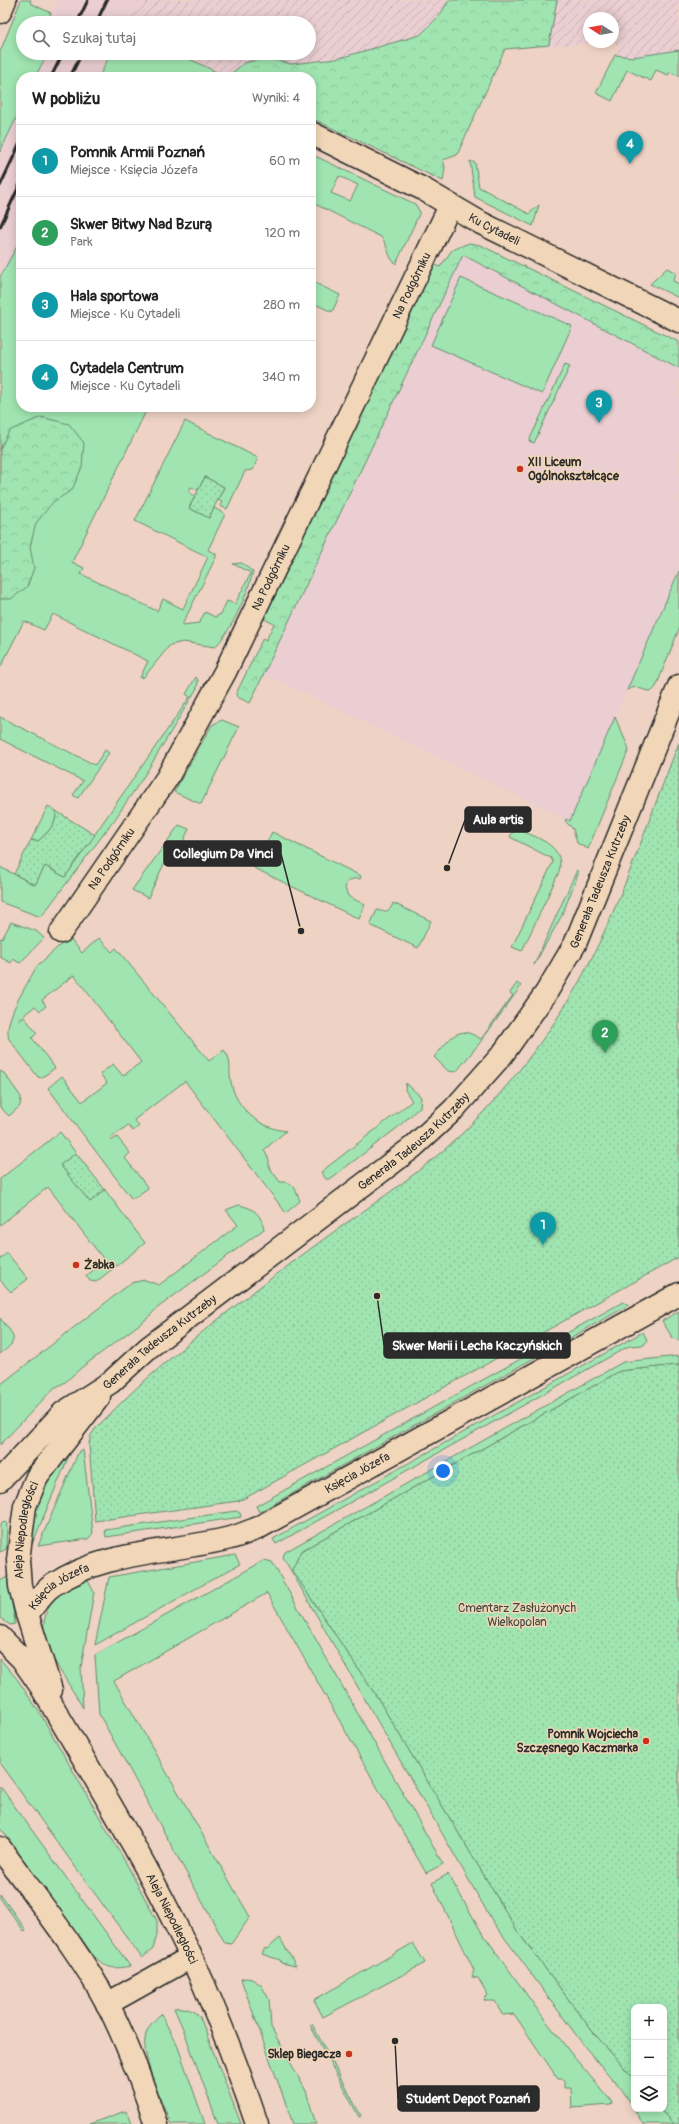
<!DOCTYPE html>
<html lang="pl">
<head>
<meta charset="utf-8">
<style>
  body { margin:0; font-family:Pangolin,sans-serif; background:#f2f2f2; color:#222 }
  .controls { position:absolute; right:12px; bottom:12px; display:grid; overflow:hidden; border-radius:8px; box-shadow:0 2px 10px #0003 }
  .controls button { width:36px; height:36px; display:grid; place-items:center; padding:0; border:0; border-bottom:1px solid #e0e0e0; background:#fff; color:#222; font:20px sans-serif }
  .compass { position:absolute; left:583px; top:12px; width:36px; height:36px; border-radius:50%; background:#fff; box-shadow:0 2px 10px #0003; rotate:281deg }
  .you { position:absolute; left:443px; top:1471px; width:14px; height:14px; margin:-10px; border:3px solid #fff; border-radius:50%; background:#1a73e8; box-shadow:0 0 0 6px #1a73e833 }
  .badge { display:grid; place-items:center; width:26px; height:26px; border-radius:50%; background:#c8321e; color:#fff; font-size:13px; font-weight:700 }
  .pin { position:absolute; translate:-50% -33px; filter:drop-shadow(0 1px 2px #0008) }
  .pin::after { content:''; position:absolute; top:21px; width:14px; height:12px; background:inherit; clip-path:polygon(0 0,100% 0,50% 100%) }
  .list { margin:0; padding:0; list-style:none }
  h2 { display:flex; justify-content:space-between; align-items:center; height:52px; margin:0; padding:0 16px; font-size:17px }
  h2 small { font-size:13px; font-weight:400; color:#767676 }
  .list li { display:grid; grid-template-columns:26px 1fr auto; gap:12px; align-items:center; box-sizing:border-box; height:72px; padding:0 16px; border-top:1px solid #e0e0e0 }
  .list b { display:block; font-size:15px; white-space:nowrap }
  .list p { margin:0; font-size:13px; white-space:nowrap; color:#767676 }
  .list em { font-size:13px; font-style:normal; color:#767676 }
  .icon { flex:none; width:22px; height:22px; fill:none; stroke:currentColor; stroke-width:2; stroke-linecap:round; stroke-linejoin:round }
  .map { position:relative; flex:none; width:679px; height:2124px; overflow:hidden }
  .search { position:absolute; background:#fff; box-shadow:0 2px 10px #0003; left:16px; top:16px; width:300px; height:44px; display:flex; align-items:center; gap:10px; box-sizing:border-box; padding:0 14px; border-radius:22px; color:#767676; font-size:15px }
  .panel { position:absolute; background:#fff; box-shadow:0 2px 10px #0003; left:16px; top:72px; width:300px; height:340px; border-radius:16px }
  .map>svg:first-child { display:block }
</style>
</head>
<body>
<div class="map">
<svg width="679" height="2124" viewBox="0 0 679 2124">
  <defs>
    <pattern id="industrial-furrows" width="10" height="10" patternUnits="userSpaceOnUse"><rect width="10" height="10" fill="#eaced2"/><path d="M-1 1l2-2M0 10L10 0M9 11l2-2" fill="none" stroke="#c9b1b4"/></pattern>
    <pattern id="forest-crowns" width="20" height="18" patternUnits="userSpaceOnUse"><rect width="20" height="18" fill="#a0e5b1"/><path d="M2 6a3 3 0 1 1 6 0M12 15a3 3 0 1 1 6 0" fill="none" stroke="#8ac598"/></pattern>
    <pattern id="park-dots" width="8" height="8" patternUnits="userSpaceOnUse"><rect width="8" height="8" fill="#a0e5b1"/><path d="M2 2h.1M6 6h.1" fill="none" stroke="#8ac598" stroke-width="1.8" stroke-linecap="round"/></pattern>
  </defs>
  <rect width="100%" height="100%" fill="#eed3c4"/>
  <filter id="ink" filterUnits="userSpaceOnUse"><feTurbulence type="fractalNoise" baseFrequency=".025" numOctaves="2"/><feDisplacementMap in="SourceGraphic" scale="8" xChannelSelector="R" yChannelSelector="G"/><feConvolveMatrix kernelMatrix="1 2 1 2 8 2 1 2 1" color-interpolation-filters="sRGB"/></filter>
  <g filter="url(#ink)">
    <path fill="#eaced2" d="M57,0h82l-12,23h-81z
      M48,53h63l-12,24h-64z
      M21,108v131l-21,38v-125z
      M463,255l216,113v203l-109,250 -306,-147z"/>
    <path fill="url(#industrial-furrows)" d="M139,0h540v50l-46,7 -18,-2 5,-9 -7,-4v-24h-24v24h22l-106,7 -194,28h-84l-50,-24h132v-30h-182z"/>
    <path fill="#a0e5b1" stroke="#66886e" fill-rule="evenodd" d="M21,0h10l-1,3 21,10 -5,10h-23v30h25l-13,24h-14v31l-21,44v-100z
      M679,50v26l-9,-4 -2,3 -12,-5 -5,11 -24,-11 -15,31 -16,-8 19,-38 18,2z
      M111,53h66l50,24h-128z
      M311,154l104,50 5,8 -24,52c-9,-7 -7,-18 -15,-27l-70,-35zM339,176l19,9 -8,16 -19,-8z
      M470,161l5,2 4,24 50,27 10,-9 -6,21 -58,-29z
      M21,239v168h127l-76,155 12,6 -3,6 76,37 6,-12 20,10 25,-52 -73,-36 50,-100 73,37 -5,12 -8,1 -18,38 -7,-3 2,-4 -4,-2 6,-13 -19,-10 -7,13 -7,-3 -2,5 6,4 -6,12 20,10 5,-10 11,6 -17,36 8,4v3l-34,68 17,-2 6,-11 10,5 6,-3 6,-13 8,3 16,-31 -18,-9 9,-1 11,9c-6,23 -21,58 -38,75l-32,-5 -13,3 -26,32 -4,1 8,-17 -95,-47 -9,16 -20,-9 -24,47v-391z
      M667,268l9,5 -3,8 6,3v14l-29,-14z
      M461,278l111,48 -30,68 -111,-49z
      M311,281l29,14 -8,17 -17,-8 -4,7z
      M565,364l5,2 -36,77 -5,-2z
      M679,571v58l-23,58 -5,5 -16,-5 -8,3z
      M196,677l2,3 -1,8 -51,85 -31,46 -74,98 -41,-15v-35l35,18 10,-19 20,11 125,-180 -4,-3z
      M0,717l95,48 10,-15 4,3 -31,45 -5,-3 10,-14 -83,-42z
      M615,717l14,32 -41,100 -11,-6 -4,-14 -8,-8 1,-2 4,2z
      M222,720l17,7 -38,77 -27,-12 38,-67z
      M48,806l8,5c2,11 -9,23 -18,30l-7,-1z
      M179,825l10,4 -9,19 -7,-3 -25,53 -16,-8z
      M515,828c19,9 51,16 44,44l-37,79 -10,-4 41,-85 -2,-4 -41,-21z
      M272,832l89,44 -1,3 -4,-1 -8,3 -3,7 3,8 17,9 -6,14 -105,-51z
      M577,870l2,2 -17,43 -28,50z
      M393,903l38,18 -13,27 -48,-23 7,-15c8,3 14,1 16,-7z
      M11,922l25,9 8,7 -24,25 -7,-4 -2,4 -11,-6v-19l2,1z
      M69,937l13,16 17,-15 13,14 4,-4 93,113 15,-11c9,11 4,18 7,32 5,27 29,46 55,49l-22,19 5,10v7l11,15h5l9,4 6,15 -14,12 -101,-132 -51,39 5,6 -6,5 -5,-6 -18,14 1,2 6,-4 13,16 -5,5 23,30 -14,10h-3l-83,-110 14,-12 20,26 25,-19 -7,-9 13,-10 10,12 18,-14 -67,-87 -32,25 4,6 -6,5 -5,-5 -17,14 1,1 5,-4 13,16 -5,5 23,30 -14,10 -3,-1 -29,-38c-6,-18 15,-49 24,-66l4,-7z
      M517,983l4,3 -39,54 -26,32 -8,-1 -14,-14c17,-18 22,-34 47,-18l32,-44 -3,-2z
      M0,1071l4,2 17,24 -1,9 -11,10 -9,-9z
      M406,1083l15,14 -1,10 -23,21 -67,51h-4l-5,-7 91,-71 -7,-11z
      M60,1132l16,21 -15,12 29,37 15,-12 40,53 -49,39 -6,-1 -4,-5 19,-15 -57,-74 -48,38v-46z
      M239,1205c15,3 22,9 25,24l-108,80 -7,8 -68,51 -17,15 -10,5 -54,57v-60l131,-102 14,-3 14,5 79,-60 -12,-15z
      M7,1253l21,26 -17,13 -11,-12v-21z
      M623,1302l6,3 -370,207 -3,-6z
      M679,1311v30l-7,-4 -10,-16z
      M0,1318c14,18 21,21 0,36z
      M643,1332l4,8 -3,5 -15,1 -353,198 -3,-5z
      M679,1356v9l-59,6 -319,180 -9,19 85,127 141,235 75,100 41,47v29l-9,-14 -40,-47 -92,-125 -210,-365 2,-5 338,-190z
      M73,1446l-42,101 -3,1c3,-44 20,-68 45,-102z
      M83,1450l10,83 -5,6 -50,7 41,-95z
      M236,1511l4,2 1,4 -135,20 -1,-7z
      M5,1522l2,2 -1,25 -6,3v-28z
      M235,1555l5,9 -145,81 14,-68z
      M265,1560l7,2 171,302 -17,9 -159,-280 -153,88 136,236 -19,27 -6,-1 -126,-229 -4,-59z
      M7,1577l8,44v3l-5,1 -10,-7v-37z
      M88,1581l6,11 -13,75 2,41c-10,-18 -29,-45 -37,-64 -6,-16 0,-41 13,-51 9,-6 18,-9 29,-12z
      M0,1659l17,20 21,31 89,155 30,56v14l-4,14 -11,9 -142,-194z
      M0,1786l130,180c-19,4 -24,2 -38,-12l-92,-127z
      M448,1874l33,57 56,78 36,47 39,46 -1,3 -39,3 -1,-20h-7v-9h-6l-44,-65 -11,1 -8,-14h-10l-1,-2 4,-4 -10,-17 -6,-1 2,-7 -42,-87z
      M0,1894l26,36 -2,1 -24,-33z
      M280,1938l16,28 -15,-3 -1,-3 -18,-6 3,-6 2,1z
      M413,1943l12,20 -102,54 -9,-17z
      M246,1978l6,1 9,6 8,14 2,28 35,64 10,33h-23l-52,-145z
      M174,2008c11,-1 18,1 26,9l41,107h-23l-34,-93z
      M161,2014l17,33 27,77h-34c-8,-20 -29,-65 -26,-85 1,-11 8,-18 16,-25z
      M312,2024l49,92 -2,1 -49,-92z
      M634,2109h26l13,15h-30z
      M126,2111l5,13h-42z"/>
    <path fill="url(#forest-crowns)" stroke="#66886e" d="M449,0h108l-8,45 -44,4 -48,106 -14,5 2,7 -2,14 -132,-63v-41h-84l17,-14 22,-5 25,6 45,-5 84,-24 20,-20z
      M469,243l11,2 199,97v26l-216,-113 -213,448 -13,-6 -1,-3 27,-56 3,2 8,-16 -10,-5 169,-355 7,3 12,-17z
      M41,417l28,7 15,19 -2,24 -10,23 -19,12 -17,21 -6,24 4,21 -7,19 -16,12h-11v-150l9,-18z"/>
    <path fill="url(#park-dots)" stroke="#66886e" d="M205,477l19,10 -15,31 -20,-10z
      M679,743v514l-432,240 -9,4 -143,20 -6,-77 2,-9 5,-7c17,-17 34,-35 53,-51 51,-45 105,-86 160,-127 40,-30 84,-58 123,-90 46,-37 87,-86 120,-134 58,-84 89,-189 127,-283z
      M56,811l39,24 -30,42 -20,-11 -10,19 -21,-11 17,-34 7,1c9,-7 20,-19 18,-30z
      M76,1153l29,37 -15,12 -30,-37z
      M679,1365v759h-6l-13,-15h4v-102h-30v72l-41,-47 -75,-100 -141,-235 -85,-127 9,-19 319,-180z"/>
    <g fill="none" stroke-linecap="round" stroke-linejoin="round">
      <defs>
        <g id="minor">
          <path id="s1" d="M311,133l112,56 58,34 198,98"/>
          <path id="s2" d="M61,932l106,-154 58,-106 225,-466"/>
          <path id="s3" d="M27,1614c8,-9 16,-23 26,-29 52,-35 118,-32 177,-47 9,-2 17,-6 26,-9l423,-235"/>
        </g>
        <g id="tertiary">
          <path d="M0,12l5,-12"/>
          <path id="s4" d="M0,1480l63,-67 48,-31 37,-34 265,-201 40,-37 49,-55 44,-62 29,-49 104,-258"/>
          <path id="s5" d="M0,1637l22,22 18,26c58,98 118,196 164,300 20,46 37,92 53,139"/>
          <path id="s6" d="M51,1690l-24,-76 -7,-28 -2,-26 7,-54 12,-29 62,-80"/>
          <path d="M0,1848c36,50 78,101 107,155 20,38 35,80 49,121"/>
          <path d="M107,2004l84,-47"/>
        </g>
      </defs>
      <use href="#minor" stroke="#2b2b2b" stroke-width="25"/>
      <use href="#tertiary" stroke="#2b2b2b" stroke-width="25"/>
      <use href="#minor" stroke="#f1d7b8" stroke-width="22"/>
      <use href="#tertiary" stroke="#f1d7b8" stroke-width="22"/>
      <path stroke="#2b2b2b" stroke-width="3" d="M77,23l11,-23
        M96,23l11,-23
        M51,77l12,-24
        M70,77l12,-24
        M0,186l21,-45
        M0,227l21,-45"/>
    </g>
  </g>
  <g fill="#c8321e" stroke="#f1d7b8" stroke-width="1.5">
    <circle cx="520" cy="469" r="4"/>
    <circle cx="76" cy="1265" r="4"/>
    <circle cx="646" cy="1741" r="4"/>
    <circle cx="349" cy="2054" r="4"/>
  </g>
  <g text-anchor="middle" stroke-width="3" stroke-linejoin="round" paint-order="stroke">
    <g font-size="12" fill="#2b2b2b" stroke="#f1d7b8">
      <text dy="4" stroke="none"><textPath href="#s1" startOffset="207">Ku Cytadeli</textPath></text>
      <text dy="4" stroke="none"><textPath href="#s2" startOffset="737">Na Podgórniku</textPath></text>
      <text dy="4" stroke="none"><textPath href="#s2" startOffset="413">Na Podgórniku</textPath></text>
      <text dy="4" stroke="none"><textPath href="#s2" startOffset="89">Na Podgórniku</textPath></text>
      <text dy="4" stroke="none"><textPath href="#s4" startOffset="860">Generała Tadeusza Kutrzeby</textPath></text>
      <text dy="4" stroke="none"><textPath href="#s4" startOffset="536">Generała Tadeusza Kutrzeby</textPath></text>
      <text dy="4" stroke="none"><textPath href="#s4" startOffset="212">Generała Tadeusza Kutrzeby</textPath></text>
      <text dy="4" stroke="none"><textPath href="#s3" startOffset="367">Księcia Józefa</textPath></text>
      <text dy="4" stroke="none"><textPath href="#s6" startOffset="165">Aleja Niepodległości</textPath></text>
      <text dy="4" stroke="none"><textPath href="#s3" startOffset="43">Księcia Józefa</textPath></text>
      <text dy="4" stroke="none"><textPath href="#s5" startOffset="331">Aleja Niepodległości</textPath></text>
    </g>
    <g font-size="12" font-weight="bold" fill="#2b2b2b" stroke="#f1d7b8" text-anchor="start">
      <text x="528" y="466">XII Liceum<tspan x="528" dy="14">Ogólnokształcące</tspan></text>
      <text x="84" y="1269">Żabka</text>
      <text x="638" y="1738" text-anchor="end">Pomnik Wojciecha<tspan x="638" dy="14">Szczęsnego Kaczmarka</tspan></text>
      <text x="341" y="2058" text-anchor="end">Sklep Biegacza</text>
    </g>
    <g font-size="12" fill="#3d473f" stroke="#f1d7b8">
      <text x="517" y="1612">Cmentarz Zasłużonych<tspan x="517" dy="14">Wielkopolan</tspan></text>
    </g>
  </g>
  <path fill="none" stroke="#2b2b2b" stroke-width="1.5" d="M447 868L465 820M301 931L281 854M377 1296L384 1345M395 2041L398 2099"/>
  <g fill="#2b2b2b" stroke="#f1d7b8" stroke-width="1.5">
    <circle cx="447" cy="868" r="4"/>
    <circle cx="301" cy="931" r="4"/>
    <circle cx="377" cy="1296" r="4"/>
    <circle cx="395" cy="2041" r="4"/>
  </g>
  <g fill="#2b2b2b" stroke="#2b2b2b" stroke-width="1.5">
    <rect x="465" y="807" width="66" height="25" rx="4"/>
    <rect x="164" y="841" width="117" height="25" rx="4"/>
    <rect x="384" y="1333" width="186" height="25" rx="4"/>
    <rect x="398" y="2086" width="141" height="25" rx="4"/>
  </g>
  <g font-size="13" text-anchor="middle" font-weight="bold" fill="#fff">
    <text x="498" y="824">Aula artis</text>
    <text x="223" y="858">Collegium Da Vinci</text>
    <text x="477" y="1350">Skwer Marii i Lecha Kaczyńskich</text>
    <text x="468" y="2103">Student Depot Poznań</text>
  </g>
</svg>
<div class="controls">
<button>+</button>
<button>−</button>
<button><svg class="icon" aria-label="layers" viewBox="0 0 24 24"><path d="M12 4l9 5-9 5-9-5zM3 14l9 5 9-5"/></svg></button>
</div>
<svg class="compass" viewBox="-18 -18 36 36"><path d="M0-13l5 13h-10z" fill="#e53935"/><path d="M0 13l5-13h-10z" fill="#767676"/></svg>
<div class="you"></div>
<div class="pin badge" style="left:543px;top:1245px;background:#0f9aa8">1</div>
<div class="pin badge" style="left:605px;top:1053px;background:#2e9e5b">2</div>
<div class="pin badge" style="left:599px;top:423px;background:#0f9aa8">3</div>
<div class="pin badge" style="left:630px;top:164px;background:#0f9aa8">4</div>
<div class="search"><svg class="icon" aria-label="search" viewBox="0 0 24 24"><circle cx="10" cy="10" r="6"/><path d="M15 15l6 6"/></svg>Szukaj tutaj</div>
<section class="panel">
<h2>W pobliżu<small>Wyniki: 4</small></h2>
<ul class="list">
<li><span class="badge" style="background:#0f9aa8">1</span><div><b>Pomnik Armii Poznań</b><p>Miejsce · Księcia Józefa</p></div><em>60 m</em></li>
<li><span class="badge" style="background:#2e9e5b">2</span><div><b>Skwer Bitwy Nad Bzurą</b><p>Park</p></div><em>120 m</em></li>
<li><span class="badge" style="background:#0f9aa8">3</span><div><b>Hala sportowa</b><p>Miejsce · Ku Cytadeli</p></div><em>280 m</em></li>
<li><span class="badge" style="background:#0f9aa8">4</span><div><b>Cytadela Centrum</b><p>Miejsce · Ku Cytadeli</p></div><em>340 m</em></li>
</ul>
</section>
</div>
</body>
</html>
